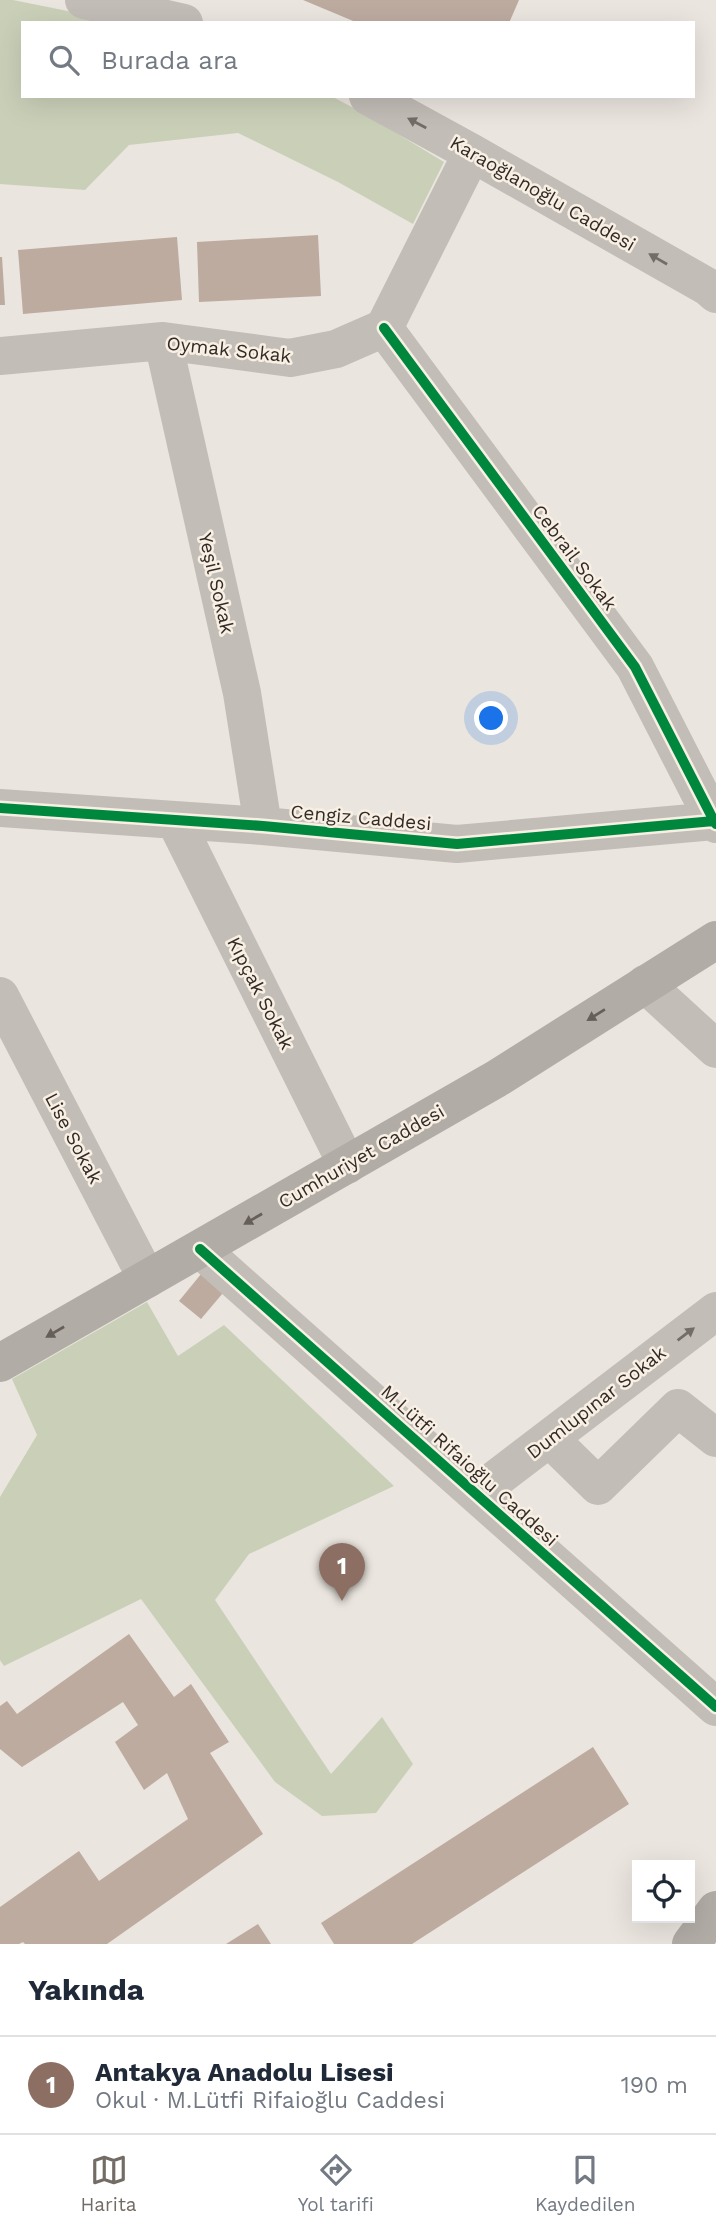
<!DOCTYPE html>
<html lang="tr">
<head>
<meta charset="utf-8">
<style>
  body { margin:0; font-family:"Work Sans",sans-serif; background:#f6f6f7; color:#1f2937 }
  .controls { position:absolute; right:21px; bottom:21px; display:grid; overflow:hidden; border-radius:0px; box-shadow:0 7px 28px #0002 }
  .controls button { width:63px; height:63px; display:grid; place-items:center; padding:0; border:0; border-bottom:2px solid #e0e1e3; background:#fff; color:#1f2937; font:35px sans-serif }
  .you { position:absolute; left:492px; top:719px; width:24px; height:24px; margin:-18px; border:5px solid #fff; border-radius:50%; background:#1a73e8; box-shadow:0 0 0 10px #1a73e833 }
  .badge { display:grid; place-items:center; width:46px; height:46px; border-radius:50%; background:#736c66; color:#fff; font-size:23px; font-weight:700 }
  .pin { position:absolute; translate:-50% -58px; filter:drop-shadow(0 2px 4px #0008) }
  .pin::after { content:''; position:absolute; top:37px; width:24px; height:21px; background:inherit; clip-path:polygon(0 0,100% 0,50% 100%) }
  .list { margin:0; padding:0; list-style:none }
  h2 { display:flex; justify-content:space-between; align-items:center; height:91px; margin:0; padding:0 28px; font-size:30px }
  h2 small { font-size:23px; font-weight:400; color:#747a83 }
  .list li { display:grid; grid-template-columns:46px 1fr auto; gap:21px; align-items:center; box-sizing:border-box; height:98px; padding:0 28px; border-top:2px solid #e0e1e3 }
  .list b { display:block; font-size:26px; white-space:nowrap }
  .list p { margin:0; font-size:23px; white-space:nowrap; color:#747a83 }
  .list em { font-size:23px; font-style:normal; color:#747a83 }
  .icon { flex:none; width:38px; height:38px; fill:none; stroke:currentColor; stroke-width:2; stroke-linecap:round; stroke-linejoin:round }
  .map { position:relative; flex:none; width:716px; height:1944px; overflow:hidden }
  .search { position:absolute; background:#fff; box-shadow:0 7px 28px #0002; left:21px; right:21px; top:21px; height:77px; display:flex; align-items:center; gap:18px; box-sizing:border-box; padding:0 24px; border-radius:0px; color:#747a83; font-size:26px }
  .sheet { height:189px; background:#fff }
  nav { display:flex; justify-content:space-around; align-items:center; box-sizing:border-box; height:98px; border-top:2px solid #e0e1e3; background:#fff; font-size:19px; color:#747a83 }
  nav a { display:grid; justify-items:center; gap:4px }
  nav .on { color:#736c66 }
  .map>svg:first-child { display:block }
</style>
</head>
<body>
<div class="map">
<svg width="716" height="1944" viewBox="0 0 716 1944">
  <rect width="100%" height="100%" fill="#eae5de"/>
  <path fill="#cad0b8" d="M0,0h13l114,23h-104v73h308l34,18 79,48 -31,62 -75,-42 -100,-49 -109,12 -44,45 -85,-6z
    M147,1302l31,54 46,-31 170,161 -145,68 -34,46 116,174 51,-57 31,47 -37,49 -54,3 -47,-34 -134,-183 -137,67 -4,-6v-163l37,-62 -25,-56z"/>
  <path fill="#bdaba0" d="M303,0h216l-10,23h-151z
    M318,235l3,61 -122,6 -2,-60z
    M177,237l5,63 -159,14 -5,-64z
    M0,257h2l3,48h-5z
    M206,1268l22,19 -27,32 -22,-18z
    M129,1634l45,63 17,-13 38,58 -19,11 53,81 -156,110h-82l-2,-2 -4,2h-19v-37l79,-56 20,30 89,-62 -21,-46 -23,17 -29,-48 23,-17 -15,-23 -101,65 -22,-18v-43l7,-5 10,13z
    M593,1747l36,57 -217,140h-78l-13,-21z
    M258,1924l13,20h-45z"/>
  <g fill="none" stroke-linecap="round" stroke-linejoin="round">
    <path stroke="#c3bdb7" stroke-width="38" d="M84,0l100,23
      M368,96l104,57 236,134 8,7
      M384,328l251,339 79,154
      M163,341l79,352 21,133
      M0,356l163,-15 127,17 46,-9 48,-21 88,-175
      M0,808l263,18 194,18 257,-23 2,3
      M175,820l172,345
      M645,984l71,65
      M0,996l147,283
      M200,1249l516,458
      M550,1439l48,47 80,-78 38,30
      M476,1494l240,-183"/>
    <path stroke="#b2aca6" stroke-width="38" d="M0,1363l496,-284 220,-139
      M691,1944l25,-34"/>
    <defs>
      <path id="cycleway" d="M384,328l251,339 79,154
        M0,808l263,18 194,18 257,-23 2,3
        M200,1249l516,458"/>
    </defs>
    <use href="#cycleway" stroke="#f8f0e4" stroke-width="15"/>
    <use href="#cycleway" stroke="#00873e" stroke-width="10"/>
  </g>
  <defs><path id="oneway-solid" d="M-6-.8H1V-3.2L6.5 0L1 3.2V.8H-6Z" transform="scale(1.75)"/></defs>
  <g fill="#746d67">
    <use href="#oneway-solid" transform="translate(417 123) rotate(-152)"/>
    <use href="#oneway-solid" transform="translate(658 259) rotate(-150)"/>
    <use href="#oneway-solid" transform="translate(686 1334) rotate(-37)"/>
  </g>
  <g fill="#665f59">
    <use href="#oneway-solid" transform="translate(596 1015) rotate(148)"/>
    <use href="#oneway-solid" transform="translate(253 1219) rotate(150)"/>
    <use href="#oneway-solid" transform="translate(55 1332) rotate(150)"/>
  </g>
  <g text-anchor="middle" stroke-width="5" stroke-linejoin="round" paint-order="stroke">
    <g font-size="19" fill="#332b26" stroke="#f8f0e4">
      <text transform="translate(543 193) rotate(30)" y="7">Karaoğlanoğlu Caddesi</text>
      <text transform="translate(229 349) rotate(6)" y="7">Oymak Sokak</text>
      <text transform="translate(575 557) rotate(53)" y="7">Cebrail Sokak</text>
      <text transform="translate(217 583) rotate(77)" y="7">Yeşil Sokak</text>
      <text transform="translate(361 817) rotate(5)" y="7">Cengiz Caddesi</text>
      <text transform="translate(261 993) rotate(63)" y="7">Kıpçak Sokak</text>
      <text transform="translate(74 1138) rotate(62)" y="7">Lise Sokak</text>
      <text transform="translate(361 1156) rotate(-30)" y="7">Cumhuriyet Caddesi</text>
      <text transform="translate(596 1402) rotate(-38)" y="7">Dumlupınar Sokak</text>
      <text transform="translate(470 1465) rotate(42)" y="7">M.Lütfi Rifaioğlu Caddesi</text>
    </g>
  </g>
</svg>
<div class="controls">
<button><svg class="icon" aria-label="locate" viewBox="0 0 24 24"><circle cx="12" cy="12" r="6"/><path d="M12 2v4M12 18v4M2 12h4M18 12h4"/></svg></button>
</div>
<div class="you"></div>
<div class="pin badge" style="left:342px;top:1601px;background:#8d6e63">1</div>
<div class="search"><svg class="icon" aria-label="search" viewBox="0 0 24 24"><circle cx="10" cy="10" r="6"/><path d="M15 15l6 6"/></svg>Burada ara</div>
</div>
<section class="sheet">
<h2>Yakında<small></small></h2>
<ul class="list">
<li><span class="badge" style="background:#8d6e63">1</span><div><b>Antakya Anadolu Lisesi</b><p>Okul · M.Lütfi Rifaioğlu Caddesi</p></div><em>190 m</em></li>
</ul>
</section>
<nav>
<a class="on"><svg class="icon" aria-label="map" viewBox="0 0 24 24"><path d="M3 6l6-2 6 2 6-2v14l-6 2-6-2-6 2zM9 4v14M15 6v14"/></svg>Harita</a>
<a><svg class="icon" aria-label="directions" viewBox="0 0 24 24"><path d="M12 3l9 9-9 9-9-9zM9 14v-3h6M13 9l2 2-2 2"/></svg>Yol tarifi</a>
<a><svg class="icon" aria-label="saved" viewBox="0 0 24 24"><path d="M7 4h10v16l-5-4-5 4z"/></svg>Kaydedilen</a>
</nav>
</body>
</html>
